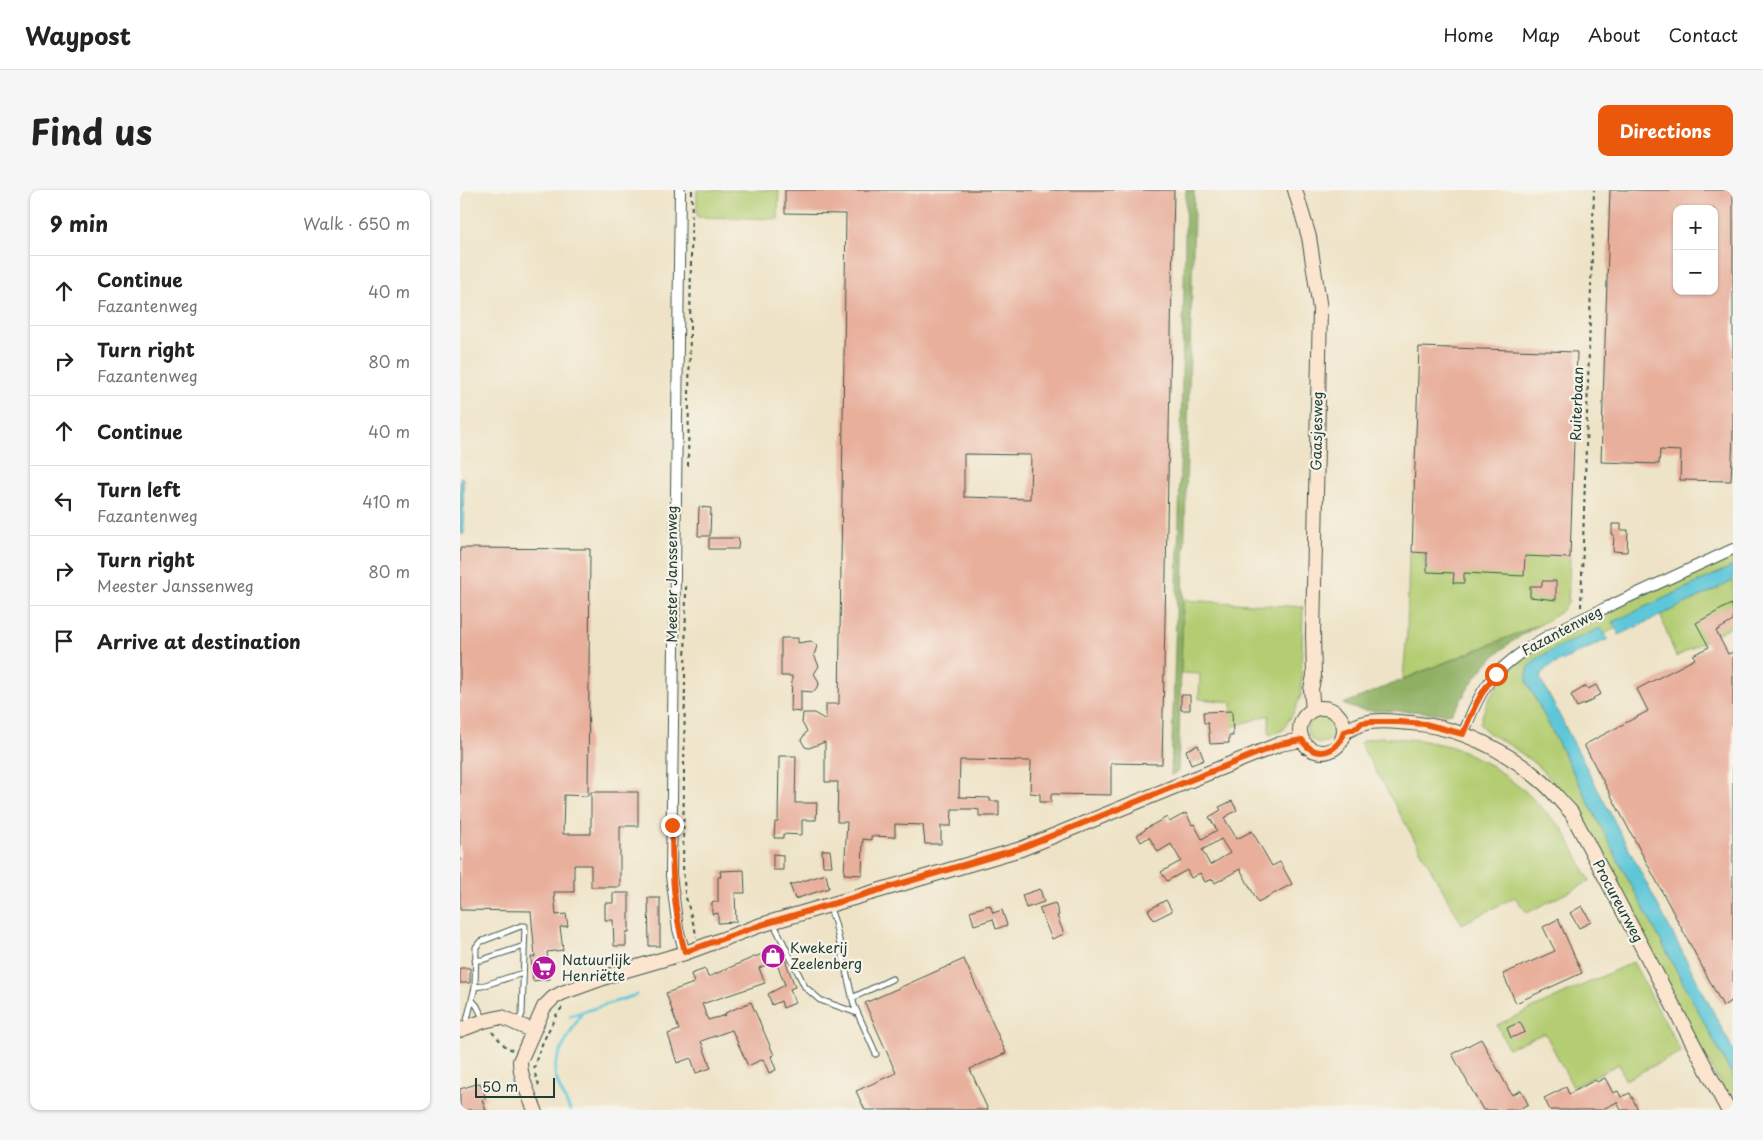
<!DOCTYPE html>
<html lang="en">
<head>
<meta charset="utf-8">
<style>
  body { margin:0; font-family:"Playpen Sans",sans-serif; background:#f6f6f6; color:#222 }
  .controls { position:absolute; right:15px; top:15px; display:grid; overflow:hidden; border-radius:10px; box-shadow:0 1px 4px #0004 }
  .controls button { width:45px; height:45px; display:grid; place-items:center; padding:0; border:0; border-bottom:1px solid #e0e0e0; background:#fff; color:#222; font:25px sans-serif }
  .scale { position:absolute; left:15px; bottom:12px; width:80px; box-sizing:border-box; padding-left:5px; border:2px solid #1f3d34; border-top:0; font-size:14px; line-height:18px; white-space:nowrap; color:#1f3d34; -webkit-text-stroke:4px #f7f3e8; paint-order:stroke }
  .stop { position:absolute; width:15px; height:15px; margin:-11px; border:4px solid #ea580c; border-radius:50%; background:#fff }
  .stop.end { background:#ea580c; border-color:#fff; box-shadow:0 1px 5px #0008 }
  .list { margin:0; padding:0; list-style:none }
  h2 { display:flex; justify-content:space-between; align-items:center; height:65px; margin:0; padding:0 20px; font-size:21px }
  h2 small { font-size:16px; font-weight:400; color:#767676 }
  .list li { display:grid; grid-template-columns:32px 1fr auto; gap:15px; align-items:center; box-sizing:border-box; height:70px; padding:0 20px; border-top:1px solid #e0e0e0 }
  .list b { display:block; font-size:19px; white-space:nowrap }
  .list p { margin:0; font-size:16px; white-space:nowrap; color:#767676 }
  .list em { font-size:16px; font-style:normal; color:#767676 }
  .icon { flex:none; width:28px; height:28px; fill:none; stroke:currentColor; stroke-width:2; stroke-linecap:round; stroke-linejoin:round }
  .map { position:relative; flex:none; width:1273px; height:920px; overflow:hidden; border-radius:10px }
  header { display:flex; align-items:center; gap:30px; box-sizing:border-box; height:70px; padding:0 25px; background:#fff; border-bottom:1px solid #e0e0e0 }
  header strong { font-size:24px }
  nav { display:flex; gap:28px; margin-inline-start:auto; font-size:18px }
  .intro { display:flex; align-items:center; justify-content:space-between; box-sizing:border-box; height:120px; padding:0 30px }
  h1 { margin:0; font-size:35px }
  .button { padding:12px 22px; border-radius:10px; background:#ea580c; color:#fff; font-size:18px; font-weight:700 }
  main { display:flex; gap:30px; padding:0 30px }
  aside { flex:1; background:#fff; border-radius:10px; box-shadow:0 1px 4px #0004 }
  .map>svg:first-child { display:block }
</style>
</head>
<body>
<header>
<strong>Waypost</strong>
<nav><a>Home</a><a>Map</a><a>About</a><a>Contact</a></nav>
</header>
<div class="intro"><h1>Find us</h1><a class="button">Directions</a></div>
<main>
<aside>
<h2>9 min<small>Walk · 650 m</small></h2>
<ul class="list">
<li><svg class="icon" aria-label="ahead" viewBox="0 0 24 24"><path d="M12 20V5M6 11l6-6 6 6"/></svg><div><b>Continue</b><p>Fazantenweg</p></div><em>40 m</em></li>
<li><svg class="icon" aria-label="right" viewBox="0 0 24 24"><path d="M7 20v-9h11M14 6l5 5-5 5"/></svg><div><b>Turn right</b><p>Fazantenweg</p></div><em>80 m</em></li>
<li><svg class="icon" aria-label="ahead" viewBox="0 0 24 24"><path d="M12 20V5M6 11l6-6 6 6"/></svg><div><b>Continue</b></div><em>40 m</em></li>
<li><svg class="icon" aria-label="left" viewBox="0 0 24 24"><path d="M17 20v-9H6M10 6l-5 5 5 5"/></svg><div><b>Turn left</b><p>Fazantenweg</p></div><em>410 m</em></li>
<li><svg class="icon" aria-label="right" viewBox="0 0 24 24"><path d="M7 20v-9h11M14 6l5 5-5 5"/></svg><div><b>Turn right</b><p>Meester Janssenweg</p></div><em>80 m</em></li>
<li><svg class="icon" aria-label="arrive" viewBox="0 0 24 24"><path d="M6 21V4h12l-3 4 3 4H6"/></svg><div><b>Arrive at destination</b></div></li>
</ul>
</aside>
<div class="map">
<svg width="1273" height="920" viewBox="0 0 1273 920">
  <rect width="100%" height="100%" fill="#f7f3e8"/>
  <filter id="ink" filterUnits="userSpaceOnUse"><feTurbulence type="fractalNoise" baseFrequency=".02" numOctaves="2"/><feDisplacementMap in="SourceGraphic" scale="10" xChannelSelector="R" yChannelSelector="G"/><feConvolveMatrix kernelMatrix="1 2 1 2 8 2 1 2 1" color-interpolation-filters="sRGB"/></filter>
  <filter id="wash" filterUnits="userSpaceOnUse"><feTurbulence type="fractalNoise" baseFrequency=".0096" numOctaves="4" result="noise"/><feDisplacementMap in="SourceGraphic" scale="20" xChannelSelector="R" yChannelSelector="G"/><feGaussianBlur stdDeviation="1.12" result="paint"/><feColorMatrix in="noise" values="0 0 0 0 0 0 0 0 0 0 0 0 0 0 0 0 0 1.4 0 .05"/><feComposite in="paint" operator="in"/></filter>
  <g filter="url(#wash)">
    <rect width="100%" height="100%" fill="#eee3c6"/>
    <path fill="#b4cd72" stroke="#6a8553" d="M237,0h82l-1,29 -81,-2z
      M949,361l16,1v16l98,5 1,-18 46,2 -2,47 -9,9 -18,11 -138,55 4,-47z
      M1273,364v12l-120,56 3,6 -12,6 -4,-6 -51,24 -17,12 -5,18 92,180 114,215v31l-165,-307c-16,-22 -30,-37 -53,-52 -10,-8 -28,-14 -35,-25 5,-23 20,-46 38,-61 25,-21 57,-35 86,-49 43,-21 86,-40 129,-60z
      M1273,391v44l-57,32 -16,-43z
      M723,410l120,7 -2,88 -6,15 -12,20 -14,5v-20l-38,12 1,-25 -33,-3 1,-25 -19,-1z
      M847 539a14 14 0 1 1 28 0a14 14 0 1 1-28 0Z
      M918,547l42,3 29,6 14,5 29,15 34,26 37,37 27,52 -63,32 -12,-16 -53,27 -102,-181 3,-2z
      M1173,772l48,90 -56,28 -6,-16 -46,23 -28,-54 -37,15 -11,-23z"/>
    <path fill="#8fb064" stroke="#57764c" d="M726,0h8v24l-16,558 -7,3 8,-254z
      M1081,434c-30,17 -48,29 -68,57 -7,10 -13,22 -21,32l-5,1c-14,-1 -29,-3 -43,-3 -20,-1 -42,3 -61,-7z"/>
    <path fill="#5dc7d9" stroke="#3e8286" d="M0,287l3,1 1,56h-4z
      M1273,376v15l-114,54 -6,-13z
      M1141,438l7,11 -62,29 -6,10 193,372v27l-114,-215 -92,-180c-1,-6 0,-13 4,-18 9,-11 55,-29 70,-36z"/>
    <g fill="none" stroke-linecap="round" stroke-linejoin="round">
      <path stroke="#5dc7d9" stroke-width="3" d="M110,826l66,-21
        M110,920c-5,-11 -13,-24 -15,-37 -2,-15 20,-47 27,-61"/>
    </g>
    <g id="blocks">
      <path fill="#e8af9b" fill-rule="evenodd" d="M325,0h389l-12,574 -51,-1v32l-60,-1v8h-11v-8l-10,-1 1,-32 -71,-1 -1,37 31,1v3h9v15h-20v-6l-5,-1h-22l-1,17h-10v18h-16l-2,-19 -28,-1v13l-24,-1v4l-8,-1 -1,36 -18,-1 3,-52h-10l1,-40h-13v-40l-16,6 -4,-1 -4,-7 6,-9 -5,-8 1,-10h11l12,7v-16h13l7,-490 -61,-1zM504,264l67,1 -1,44 -66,-2z
        M1150,0h123v246l-2,45 -51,-1 1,-29 -21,-1 -1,14 -58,-2zM1217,19h37v82h-37z
        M959,157l158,5 -7,206 -45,-2 -1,20 -60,-3v10h-11l1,-10 -27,-1v-19l-15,-1z
        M239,317l12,1 -1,28h-12z
        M1152,334h9v6h7l-1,22 -14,-1 1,-16 -2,-1z
        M249,348h30l-1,11h-29z
        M0,358l130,1 -2,247 -24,-1 -1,39h28v-42h47v34h-18v61h-29v-22h-17v27h-20l2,23 10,-1 2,12 -8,1 3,23 -16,2 3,27 -17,2 -2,-24h4l-4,-46 -71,-1z
        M1082,391h14v19l-26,-3v-11h12z
        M1271,414l2,5v12l-17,10 12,23 5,-2v348l-10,6 -139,-261 64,-34 -11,-22 58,-30 -2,-4 16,-8 -13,-24z
        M321,448h17v5l13,-2 6,5 -3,9 5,11 -5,8 4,6 1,5 -6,7 -12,-1v21l-10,-1 1,-35h-11z
        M1136,495l5,9 -8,4 1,2 -17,7 -6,-12 15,-9 2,3z
        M721,505h9v15h-9z
        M772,521l1,25h-4v7l-19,1 -2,-21h-4l-1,-11z
        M738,555l6,15 -13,5 -5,-15z
        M319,566h17l-1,47h22l-1,17h-14v15l-19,-1v4h-9l1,-16h3z
        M772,611l5,9 -13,8 13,21 15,-8 20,35 8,-4 12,22 -34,18 -18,-33 -25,14 -2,-4 -8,3 -5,-9 -9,5 -4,-8 -20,11 -6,-9 20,-11 -10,-17 -13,8 -9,-15 -8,5 -4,-7 8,-5v-1l22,-12 2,5 17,-9 6,12 2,-1 8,15 15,-9 -8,-13 12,-7 -2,-3zM761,649l9,14 -20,12 -8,-15z
        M362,660h8l2,16h-9z
        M313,664l10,1v15h-10z
        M284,680l1,23h-10l1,29 -18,1v-10l-6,1v-12h6v-25h3l-1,-6z
        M366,684l3,14 -34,11 -5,-14z
        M580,699l4,13 -18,6 -4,-13z
        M153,703h16v39h-3v14h-12l-1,-26h-8v-17h8z
        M188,708h12v48h-11z
        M706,710l6,11 -18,9 -6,-10z
        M595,713l4,12 -2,1 7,18 -12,5 -13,-31z
        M530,715l3,8 9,-3 5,15 -11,4 -3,-10 -19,6 -4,-14z
        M1122,716l9,16 -12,6 -9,-15z
        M1098,729l24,54 -66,30 -13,-29 52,-23 -12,-24z
        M321,758l14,39 -5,2 5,14 -12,5 -2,-7 -9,4 -4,-11 17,-9 -9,-24 -17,7 6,15 -63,21 6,16 18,-5 -1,-2 26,-11 23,53 -3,1 5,14 -7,3 -6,-14 -15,7 -16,-36 -31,11 10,27 -15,5 -5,-15 -14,5 -9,-29 11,-4 -13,-37 28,-10 -3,-9 14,-5 3,8 46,-20z
        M504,769l42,94 -36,16 18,41h-123l-9,-19 40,-18 -31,-70z
        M0,778h10v15h-10z
        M1060,832l5,10 -14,6 -4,-10z
        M1021,849l31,56 9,-5 7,14 -10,6h-35l-31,-56z
        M1145,888l8,15 5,-2 3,6 9,-4 8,17h-17l-4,-8 -16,8h-51l-6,-12 22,-11 3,7 26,-14 2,2z
        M20,893l6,15 -4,2 4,10h-26v-21z"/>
    </g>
  </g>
  <g filter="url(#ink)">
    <use href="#blocks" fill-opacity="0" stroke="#3e564a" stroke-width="1"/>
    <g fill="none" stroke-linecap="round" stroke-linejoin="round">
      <defs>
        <path id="lane" d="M369,715l6,18 19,82 22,49
          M313,732l32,65 15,13 37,13
          M15,770h7l42,-14
          M15,797l7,-1 41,-13
          M392,808l40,-19
          M12,810l5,6 7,14
          M10,836l-3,-6 8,-33 1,-40 4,-5 41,-16h4l-3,88 -4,9"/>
        <path id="street" d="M220,0l-9,685 7,54 7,24
          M1003,544c9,-21 16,-42 32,-59 31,-33 80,-53 121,-72 39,-18 78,-36 117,-54"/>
        <path id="secondary" d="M835,0l14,47 11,72 -7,325 1,42 -3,13 2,21
          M840 540a22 22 0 1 1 44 0a22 22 0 1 1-44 0Z
          M884,542c7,-3 14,-8 21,-9 14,-4 31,-1 46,0 47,4 91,25 128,56 12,9 21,22 32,33l157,298
          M0,840l24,-9 18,-4 31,14
          M75,920c-6,-15 -15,-32 -15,-49l24,-54 9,-9 9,-5 61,-22 62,-18 76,-28 260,-76 229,-93 30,-12 22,-4"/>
      </defs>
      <use href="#lane" stroke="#3e564a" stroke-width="7"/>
      <use href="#street" stroke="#3e564a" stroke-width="12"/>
      <use href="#secondary" stroke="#3e564a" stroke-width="16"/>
      <path stroke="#3e564a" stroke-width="2" stroke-dasharray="4 4" stroke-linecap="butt" d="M228,276l4,-276
        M226,396l-3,280 2,28 12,43
        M1121,417l13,-417
        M841,563c21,9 32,8 47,-9
        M32,842l13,14 7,4
        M74,879c4,-20 15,-39 24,-57l4,-4
        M75,884l5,14"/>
      <use href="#lane" stroke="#fff" stroke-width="5"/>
      <use href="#street" stroke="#fff" stroke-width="10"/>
      <use href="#secondary" stroke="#fbe5cf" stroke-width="14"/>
    </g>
  </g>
  <g fill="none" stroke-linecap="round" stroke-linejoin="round" filter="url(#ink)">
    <path stroke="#ea580c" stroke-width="6" d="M212,635c0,45 1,84 13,127l76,-27 260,-77 259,-104 22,-4c13,20 36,13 42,-8l12,-4 6,-5 10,-1h27l26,2 38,10c9,-22 17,-42 33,-60"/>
  </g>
  <defs>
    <symbol id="shop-disc" viewBox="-11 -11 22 22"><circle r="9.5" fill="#b5179e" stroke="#f7f3e8"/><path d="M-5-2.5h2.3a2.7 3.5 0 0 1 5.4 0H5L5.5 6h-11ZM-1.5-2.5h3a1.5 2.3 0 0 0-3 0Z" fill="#fff"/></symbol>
    <symbol id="supermarket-disc" viewBox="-11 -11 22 22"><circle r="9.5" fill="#b5179e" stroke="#f7f3e8"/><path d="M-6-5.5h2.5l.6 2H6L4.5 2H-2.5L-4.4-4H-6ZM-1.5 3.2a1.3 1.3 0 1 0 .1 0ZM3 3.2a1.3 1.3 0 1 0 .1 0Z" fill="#fff"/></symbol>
  </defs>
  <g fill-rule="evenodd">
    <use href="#shop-disc" x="299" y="752" width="28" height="28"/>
    <use href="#supermarket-disc" x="70" y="764" width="28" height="28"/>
  </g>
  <g text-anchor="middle" stroke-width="4.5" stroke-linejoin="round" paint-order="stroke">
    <g font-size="14" fill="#1f3d34" stroke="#f7f3e8">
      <text transform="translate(1117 214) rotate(-88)" y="5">Ruiterbaan</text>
      <text transform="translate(857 241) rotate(-89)" y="5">Gaasjesweg</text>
      <text transform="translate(212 384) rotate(-90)" y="5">Meester Janssenweg</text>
      <text transform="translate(1102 441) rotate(-28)" y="5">Fazantenweg</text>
      <text transform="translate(1158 711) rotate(62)" y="5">Procureurweg</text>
    </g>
    <g font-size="14" fill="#1f3d34" stroke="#f7f3e8" text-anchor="start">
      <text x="330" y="763">Kwekerij<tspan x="330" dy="16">Zeelenberg</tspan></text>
      <text x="102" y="775">Natuurlijk<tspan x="102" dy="16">Henriëtte</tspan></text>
    </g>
  </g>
</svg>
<div class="controls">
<button>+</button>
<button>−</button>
</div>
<div class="scale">50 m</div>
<div class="stop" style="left:1036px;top:484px"></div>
<div class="stop end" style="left:212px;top:635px"></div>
</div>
</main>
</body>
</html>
